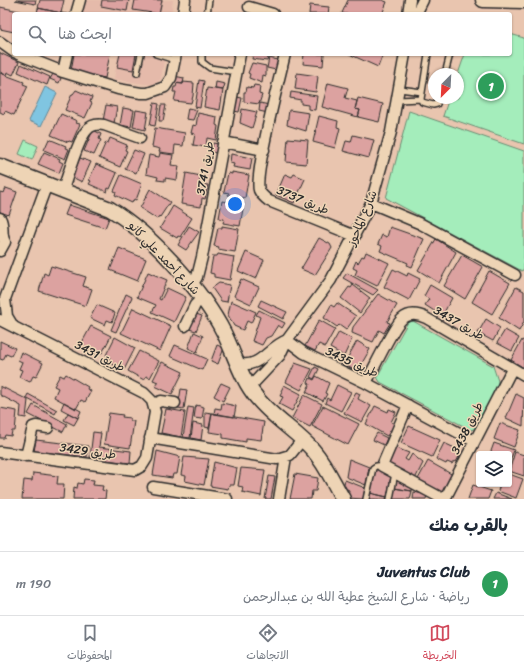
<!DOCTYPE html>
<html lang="ar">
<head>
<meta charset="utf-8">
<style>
  body { margin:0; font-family:Sriracha,"Playpen Sans Arabic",sans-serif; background:#f6f6f7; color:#1f2937; direction:rtl }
  .controls { position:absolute; right:12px; bottom:12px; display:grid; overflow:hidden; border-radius:4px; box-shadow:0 1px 3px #0004 }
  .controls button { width:36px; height:36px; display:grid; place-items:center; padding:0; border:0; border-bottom:1px solid #e0e1e3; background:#fff; color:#1f2937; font:20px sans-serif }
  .compass { position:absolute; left:428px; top:68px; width:36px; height:36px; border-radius:50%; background:#fff; box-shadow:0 1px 3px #0004; rotate:204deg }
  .you { position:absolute; left:235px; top:204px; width:14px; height:14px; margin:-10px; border:3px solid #fff; border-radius:50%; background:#1a73e8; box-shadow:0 0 0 6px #1a73e833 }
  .badge { display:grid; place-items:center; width:26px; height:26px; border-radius:50%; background:#d1495b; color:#fff; font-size:13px; font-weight:700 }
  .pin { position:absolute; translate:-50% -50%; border:2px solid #fff; box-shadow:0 1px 4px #0006 }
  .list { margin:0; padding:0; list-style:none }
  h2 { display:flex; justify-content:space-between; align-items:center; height:52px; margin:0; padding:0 16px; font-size:17px }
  h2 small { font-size:13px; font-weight:400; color:#747a83 }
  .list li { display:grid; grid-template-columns:26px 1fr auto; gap:12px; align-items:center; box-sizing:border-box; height:64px; padding:0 16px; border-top:1px solid #e0e1e3 }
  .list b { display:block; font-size:15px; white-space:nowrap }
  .list p { margin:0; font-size:13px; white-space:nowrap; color:#747a83 }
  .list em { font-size:13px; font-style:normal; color:#747a83 }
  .icon { flex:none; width:22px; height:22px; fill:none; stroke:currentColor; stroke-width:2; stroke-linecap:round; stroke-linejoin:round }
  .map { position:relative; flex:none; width:524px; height:499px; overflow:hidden; direction:ltr }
  .search { position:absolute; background:#fff; box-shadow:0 1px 3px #0004; left:12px; right:12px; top:12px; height:44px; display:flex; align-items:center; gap:10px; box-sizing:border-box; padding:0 14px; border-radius:4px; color:#747a83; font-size:15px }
  .sheet { height:116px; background:#fff }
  nav { display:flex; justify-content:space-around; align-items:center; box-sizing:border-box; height:56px; border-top:1px solid #e0e1e3; background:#fff; font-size:11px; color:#747a83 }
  nav a { display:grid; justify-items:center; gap:2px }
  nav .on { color:#d1495b }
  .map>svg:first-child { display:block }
</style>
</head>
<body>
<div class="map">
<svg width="524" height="499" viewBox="0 0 524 499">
  <rect width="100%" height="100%" fill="#e9c5af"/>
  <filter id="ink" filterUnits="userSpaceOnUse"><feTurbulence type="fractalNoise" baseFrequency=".025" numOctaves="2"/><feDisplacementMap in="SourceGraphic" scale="8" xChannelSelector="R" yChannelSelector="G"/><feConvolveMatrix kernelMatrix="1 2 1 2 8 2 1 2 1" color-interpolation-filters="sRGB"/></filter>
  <g filter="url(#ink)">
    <path fill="#e5baaa" d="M86,0h87l-2,14h-88z
      M118,54h47l-4,25 -9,6 -38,-6z"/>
    <path fill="#a4edbb" stroke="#688c73" d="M510,34l14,4v106l-81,-28 6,-18h9v-24l7,-20h45z
      M409,111l115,40v117l-2,3 -136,-73z
      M25,140l13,6 -6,14 -13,-6z
      M413,321l80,45 5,15 -2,8 -20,39 -5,2 -91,-48 -3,-5 31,-55z"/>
    <path fill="#80c5e1" stroke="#5e8798" d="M45,87l12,6 -16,33 -12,-5z"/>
    <path fill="#dca2a0" stroke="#2b2b2b" d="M15,0h21l-1,4z
      M40,0h24l-3,13 -23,-5z
      M102,0h27l-2,11 -26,-5z
      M135,0h27l-3,14 -26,-4z
      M348,0h34l5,2 -5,12h-37l-3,-1z
      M310,5l19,2 -1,7h-19z
      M0,7l29,6v1h-15v18l-14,-3z
      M38,8l23,5 6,1h-30z
      M0,53l19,9 -6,13 -6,-3 -1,3 -6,-3z
      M74,54h36l-5,24 -34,-7z
      M120,54h16l-3,16 -16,-3z
      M253,54h16l-2,7 -15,-2z
      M304,54h20l-1,12 -20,-2z
      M349,54h34l-5,13z
      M269,58l9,2 -2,10 -9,-2z
      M252,63l14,3v10l-3,-1 -1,8 -13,-5 1,-4 -2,-1z
      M21,64l29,13 -3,8 -29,-13z
      M0,73l24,9 -1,2 5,2 -14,29 -9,-4 -1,3 -4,-2z
      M297,73l21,3 -2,16 -21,-3z
      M53,74l8,4 -2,5 -9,-4z
      M174,76l10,2 -1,6 -10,-1z
      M199,80l5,1 -4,27 -5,-1z
      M183,82l11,1 -1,13 -2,7 -17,-2 2,-9h-3l1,-5h2l1,-4 6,1z
      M216,82l9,2 -2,6 -8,-1z
      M328,83l20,5 -3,10 12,3 -2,8 5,1 -2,7 -36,-10z
      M254,85l6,1 -1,8 3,1 -3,9 -15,-2v-10h2l1,-5 6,1z
      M207,88l16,2 -3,20 -16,-3z
      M76,90l16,7 -2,5 2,1 -7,15 -20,-8 7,-16h1z
      M291,92l26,4 -2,14 -7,-1v-4l-7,-1v-4l-11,-2z
      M237,97l5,1 -3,14 -5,-1z
      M358,98l25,6 -4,18 -21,-5 2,-7 -5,-1z
      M154,103l5,1 -4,22 -5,-1z
      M260,103l9,2 -1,8 -9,-2z
      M106,105l11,2 -3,16 -11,-2z
      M161,105h5l-3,16h-4z
      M123,108l11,2 -3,17 -11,-2z
      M188,108l9,2 -4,10 -7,-1z
      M242,109l15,3 -5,16 -12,-5z
      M136,110l12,2 -3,18 -12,-3z
      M289,110l20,3 -3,18 -19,-6z
      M198,113l19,4 -1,8 2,1 -2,14 -9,-2 -1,9 -13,-2 2,-11 -4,-1 2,-8 3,1z
      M61,114l16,7 -1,2 4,1 -8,18 -3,-1 -1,1 -17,-7z
      M319,116l19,5 -1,6 3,1 -5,20 -22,-6z
      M155,128l30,5 -2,13 -8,-1 -1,9 -15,-2 1,-3 -8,-2z
      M93,130l8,4 -2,5 2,1 -7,15 -10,-4z
      M353,135l21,5 -5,18 -26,-7 3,-10 5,1z
      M110,138l17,7 -2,5 2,1 -7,16 -21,-9 7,-16 2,1z
      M288,138l20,2 -2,24 -20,-2z
      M49,139l17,7 -1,2 4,1 -4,10 -21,-9z
      M213,143l5,1 -2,9 -5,-1z
      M134,150l10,4 -8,19 -11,-4z
      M44,152l16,7 -1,2 4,2 -4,10 -21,-9z
      M160,153l13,2 -2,10 8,1 -2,14 -12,-2v3l-8,-1 1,-3 -12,-3 3,-19 10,2z
      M231,154l21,4 -2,12 -17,-3 1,-3 -4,-1z
      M80,158l11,4 -9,20 -10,-5z
      M96,164l21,9 -7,16 -2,-1 -1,4 -18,-8 2,-3 -2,-1z
      M232,172l17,3 -4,23 -17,-3 1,-2 -5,-1 4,-19 4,1z
      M186,173l15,3 -2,8 9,1 -3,14 -3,-1 -1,9 -20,-3z
      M285,174l7,3 2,-3 11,5 -11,24 -18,-8z
      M121,175l21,9 -6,16 -2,-1 -2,4 -17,-8 1,-3 -2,-1z
      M6,188l11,4 -8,23 -9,-3v-20l4,1z
      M150,189l20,13 -10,15 -1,-1 -2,3 -17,-11z
      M227,200l17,3 -4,23 -17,-3 1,-4 -5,-1 3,-17 5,1z
      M69,205l40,13 -4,10 -40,-13z
      M173,206l19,12 -12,19 -2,-1 -1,2 -17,-10z
      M189,226l10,6 -13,18 -8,-5z
      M222,226l17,3 -4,23 -17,-3 1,-2 -5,-1 4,-18h4z
      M390,227l34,12 -12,28 -5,-2 1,-2 -28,-12 2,-5 -4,-2 4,-9 5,2z
      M319,238l11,6 2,4 -17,27 -14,-6z
      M436,239l20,13 -17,31 -21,-13z
      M119,248l27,11 -9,22 -27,-11z
      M246,252l18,8 -8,19 -18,-8z
      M366,252l23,11 -12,23 -22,-11 2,-5 -4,-2 3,-7 2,2 4,-7 2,1z
      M218,254l16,3 -4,23 -16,-3v-3l-4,-1 3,-17h4z
      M462,255l21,12 -18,32 -21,-13z
      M51,266l35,11 -3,9 9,3 -6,17 -47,-15 5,-18 4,2z
      M393,269l14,7 1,-3 12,6 -11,21 -25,-13z
      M489,271l21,12 -18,31 -20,-12z
      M148,272l19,8 -8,19 2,1 6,-12 19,9 -12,25 -22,-10 4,-7 -19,-8z
      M347,273l31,17 -5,5 -30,-17z
      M241,279l18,8 -8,17 -17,-8z
      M219,283l11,2 -3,17 -6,-1 -9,-13z
      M353,285l17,13 -10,15 -19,-15 8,-11 2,1z
      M430,285l22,13 -10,18 -17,-11 4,-6 -5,-3z
      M516,287l8,4v31l-5,9 -20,-13z
      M126,294l6,3 -16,35 -5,-2z
      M378,294l19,11 -10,17 3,1 -6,10 -5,-3 -6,12 -21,-9 1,-6z
      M261,300l26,12 -4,7 -25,-13z
      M231,301l25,11 -5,11 -4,-2 -4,9 -9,-4 -6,-11z
      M337,303l19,13 -10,14 -7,-5 -2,2 -13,-9 7,-13 3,2z
      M97,305l18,8 -3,9 -5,-2 -2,5 -15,-7z
      M133,308l38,18 -11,25 -39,-18z
      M259,310l26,13 -3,5 -4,-3 -7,11 -5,2 -4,7 -10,-4 8,-24 -4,-2z
      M196,314l6,2 -6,15 -7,-2z
      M486,319l14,9 -7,13 -15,-8z
      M319,320l16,9 -10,18 -6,-3 -4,7 -10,-5z
      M91,326l20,10 -9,17 -4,-2 -2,4 -16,-9z
      M505,330l14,8 -7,13 -15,-8z
      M194,332l9,4 -6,16 -9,-4z
      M339,332l13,7 -8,17 -14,-8z
      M115,337l20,11 -11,22 -16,-8 2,-5 -4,-2z
      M522,340l2,1v27l-13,-8z
      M0,341l15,7 -4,8 -5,-2 -3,6 -3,-1z
      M357,341l13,8 -13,23 -13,-8z
      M175,345l32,14 -5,11 -32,-14z
      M217,345l7,3 -6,16 -7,-3z
      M139,351l20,10 -9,17 -4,-2 -2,4 -16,-9z
      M21,352l22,11 -7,14 -3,-1 -3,6 -11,-5 3,-7 -3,-1 3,-7 -4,-2z
      M162,362l21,10 -11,22 -17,-8 3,-4 -5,-2z
      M295,363l17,6 -11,21 -15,-8z
      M315,367l4,2 -5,10 -4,-2z
      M66,374l22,13 -1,2 4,2 -6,11 -4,-2 -5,9 -22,-12 4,-9 -4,-2 6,-11 4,2z
      M316,376l13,7 -4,10 2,1 -4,7 -17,-9 4,-8 -2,-1 2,-5 4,2z
      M221,383l9,4 -7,14 -9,-5z
      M284,385l17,9 -9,17 -13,-7 4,-7 -3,-1 2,-4 -1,-1z
      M337,385l14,7 -10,19 -16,-8 2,-5 3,2z
      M0,386l28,14 -2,18 -6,-1 1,-11 -21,-11z
      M181,389l6,1 -3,19 -6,-1z
      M356,392l4,2 -2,5 13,7 -9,16 -18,-9z
      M28,394l29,16 -2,4 -29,-16z
      M516,394l8,4 -1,28 -17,-8z
      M304,395l18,9 -12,23 -18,-9z
      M64,402l17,9 -3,7 -17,-9z
      M222,403l14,3 -2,11 -20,-3 1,-6 6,1z
      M33,405l34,19 -4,8 -35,-18z
      M196,405l8,2 -2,12 -8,-1z
      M323,406l36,18 -11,21 -36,-19z
      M375,406l13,6 1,-3 7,3 -5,10 4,2 -8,12 -21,-12z
      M188,407l6,1 -4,30 -7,-1z
      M0,408l17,3 -2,20h-3l-1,5 -6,-1 -1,3h-4z
      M166,409l19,3 -4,25 -20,-4z
      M205,412l7,1 -3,15 -4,-1z
      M68,413l10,5 -4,7 -10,-5z
      M109,413l14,2 -1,2 8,1v3h4l-4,27 -26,-4z
      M212,413l52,9 -3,18 -15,-2v4l-23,-4v-4l-14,-2z
      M193,423l10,2 -2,15 -10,-2z
      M500,423l20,7 -6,17 -20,-8z
      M409,426l31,14 -8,17 -31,-14z
      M93,432l8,1 -2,14 32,4 -1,12 -40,-5z
      M377,433l10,5 -3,7 -11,-5z
      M36,440l52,6 -1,11 -53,-6z
      M444,443l15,7 -2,4 3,1 -4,7 -2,-1 -2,3 -5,-2 -1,2 -10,-5z
      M494,443l20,7 -5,14v-10h-19z
      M396,448l13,5 -4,6 3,2 4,-7 11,9 -8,16 -28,-15z
      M157,451l23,6 -3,17h-4l-1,4 -19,-3z
      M515,452l9,3v21l-15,-5z
      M184,457l25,2 -5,26 -19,-4 1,-5 -5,-1z
      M349,459l20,8 -3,18 -20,-8z
      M428,461l25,14 -11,22 -25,-16z
      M214,462l23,6 -3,17h-5l-1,4 -18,-3z
      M241,468l24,2 -4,26 -19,-4 1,-5 -5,-1z
      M375,469l16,7 -4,21 -17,-4z
      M33,473l25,3 -1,8h7l-1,15h-41l2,-19 8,1z
      M295,474l23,4 -2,13h-4l-1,8h-21z
      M509,474l14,5 -7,19 -18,-7 2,-7h9z
      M269,476l6,1 -4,22h-6z
      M84,479l10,1 -1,5 10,1 -1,4 4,1 -1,8h-32l1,-12 3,1 1,-5 5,1z
      M396,479l17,7 -1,5 -18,-3z
      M345,480l20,8 -2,11 -15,-1 1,-8 -6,-3z
      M473,485l18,6 -3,8h-20z
      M394,488l18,3 -2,8h-18z
      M414,492l13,3 -1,4h-13z
      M370,493l17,4v2h-18z
      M496,493l16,6h-19z"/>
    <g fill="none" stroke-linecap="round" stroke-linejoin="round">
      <defs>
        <path id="lane" d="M207,14l2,-14
          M156,54l19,6
          M202,54v8l8,6 26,4
          M428,54l-7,45 1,3 11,3 4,-1 1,-6
          M137,73l4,-19
          M445,74l5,-20
          M400,89l22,3
          M398,100l23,-1
          M366,499l7,-31 3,-2h6
          M390,499l5,-26"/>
        <path id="street" d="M249,7l24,7
          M76,14l4,-14
          M183,14l2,-14
          M408,14l2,-14
          M416,14l7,-14
          M0,42l14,10
          M18,54l45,18 55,17 23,4h7l17,-6 6,-9 5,-24
          M285,54c-5,22 -31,121 -26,136 2,5 6,8 10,11l86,35
          M63,72l4,-18
          M223,142l41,8
          M63,189c5,-13 15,-50 24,-59 5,-6 11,-6 17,-5l36,13
          M371,203l50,21 94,51
          M0,218c5,8 0,15 5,24l-5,9
          M192,285l5,-8 5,-20 38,-203
          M0,320l144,73 8,8 3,11 -8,46 -5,8 -7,4 -135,-18
          M13,326l-6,-10 -2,-17 39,-107 5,-9
          M185,326l10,-21 7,-7
          M287,340l17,13 62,30 108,58
          M237,363c23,7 31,-16 50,-23
          M366,383c7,-13 27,-56 36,-64 7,-6 16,-5 24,-1l98,57
          M249,388l31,-33 7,-15 44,-60 40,-77 20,-71 14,-78
          M154,404l7,-3 14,2
          M408,405l-26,61 61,33
          M150,438l127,21 13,-4 12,-15
          M26,456l7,-29 3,-1 12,2
          M153,487l74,12
          M279,499l7,-42
          M445,499l67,-130"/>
        <path id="secondary" d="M483,0l41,1
          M0,166l110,43c40,24 93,82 114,124 11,22 17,46 33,65 16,20 39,33 56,52 13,15 20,32 30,49"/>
      </defs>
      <use href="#lane" stroke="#2b2b2b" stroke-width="8"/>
      <use href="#street" stroke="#2b2b2b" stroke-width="13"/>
      <use href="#secondary" stroke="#2b2b2b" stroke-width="17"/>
      <use href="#lane" stroke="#eed4b5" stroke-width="5"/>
      <use href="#street" stroke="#eed4b5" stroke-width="10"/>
      <use href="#secondary" stroke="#eed4b5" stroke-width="14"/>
    </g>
  </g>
  <g text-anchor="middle" stroke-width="3" stroke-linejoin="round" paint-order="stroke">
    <g font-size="12" fill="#2b2b2b" stroke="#eed4b5">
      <text transform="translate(205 168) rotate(-80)" y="4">طريق 3741</text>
      <text transform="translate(303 200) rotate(23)" y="4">طريق 3737</text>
      <text transform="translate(362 218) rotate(-67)" y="4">شارع الماحوز</text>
      <text transform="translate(164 258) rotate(46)" y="4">شارع أحمد علي كانو</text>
      <text transform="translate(459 323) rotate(30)" y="4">طريق 3437</text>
      <text transform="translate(100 356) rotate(27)" y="4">طريق 3431</text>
      <text transform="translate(352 362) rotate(25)" y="4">طريق 3435</text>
      <text transform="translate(467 428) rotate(-63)" y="4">طريق 3438</text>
      <text transform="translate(88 451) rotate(8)" y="4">طريق 3429</text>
    </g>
  </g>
</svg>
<div class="controls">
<button><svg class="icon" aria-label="layers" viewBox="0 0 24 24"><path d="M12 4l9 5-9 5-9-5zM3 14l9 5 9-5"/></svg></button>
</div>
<svg class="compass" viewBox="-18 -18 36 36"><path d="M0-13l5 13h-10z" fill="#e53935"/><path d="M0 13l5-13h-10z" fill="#747a83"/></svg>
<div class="you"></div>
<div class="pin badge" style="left:491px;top:86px;background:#2e9e5b">1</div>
<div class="search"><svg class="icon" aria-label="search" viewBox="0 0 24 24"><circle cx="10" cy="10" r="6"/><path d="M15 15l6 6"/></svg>ابحث هنا</div>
</div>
<section class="sheet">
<h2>بالقرب منك<small></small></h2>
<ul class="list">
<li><span class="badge" style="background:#2e9e5b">1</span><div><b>Juventus Club</b><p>رياضة · شارع الشيخ عطية الله بن عبدالرحمن</p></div><em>190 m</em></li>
</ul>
</section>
<nav>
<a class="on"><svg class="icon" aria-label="map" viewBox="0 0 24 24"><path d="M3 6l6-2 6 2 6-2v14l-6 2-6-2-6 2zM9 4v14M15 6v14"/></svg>الخريطة</a>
<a><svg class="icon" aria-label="directions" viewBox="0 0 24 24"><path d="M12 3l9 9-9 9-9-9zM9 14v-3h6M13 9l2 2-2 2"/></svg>الاتجاهات</a>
<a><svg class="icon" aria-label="saved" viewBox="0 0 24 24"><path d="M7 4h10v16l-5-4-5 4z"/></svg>المحفوظات</a>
</nav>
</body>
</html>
